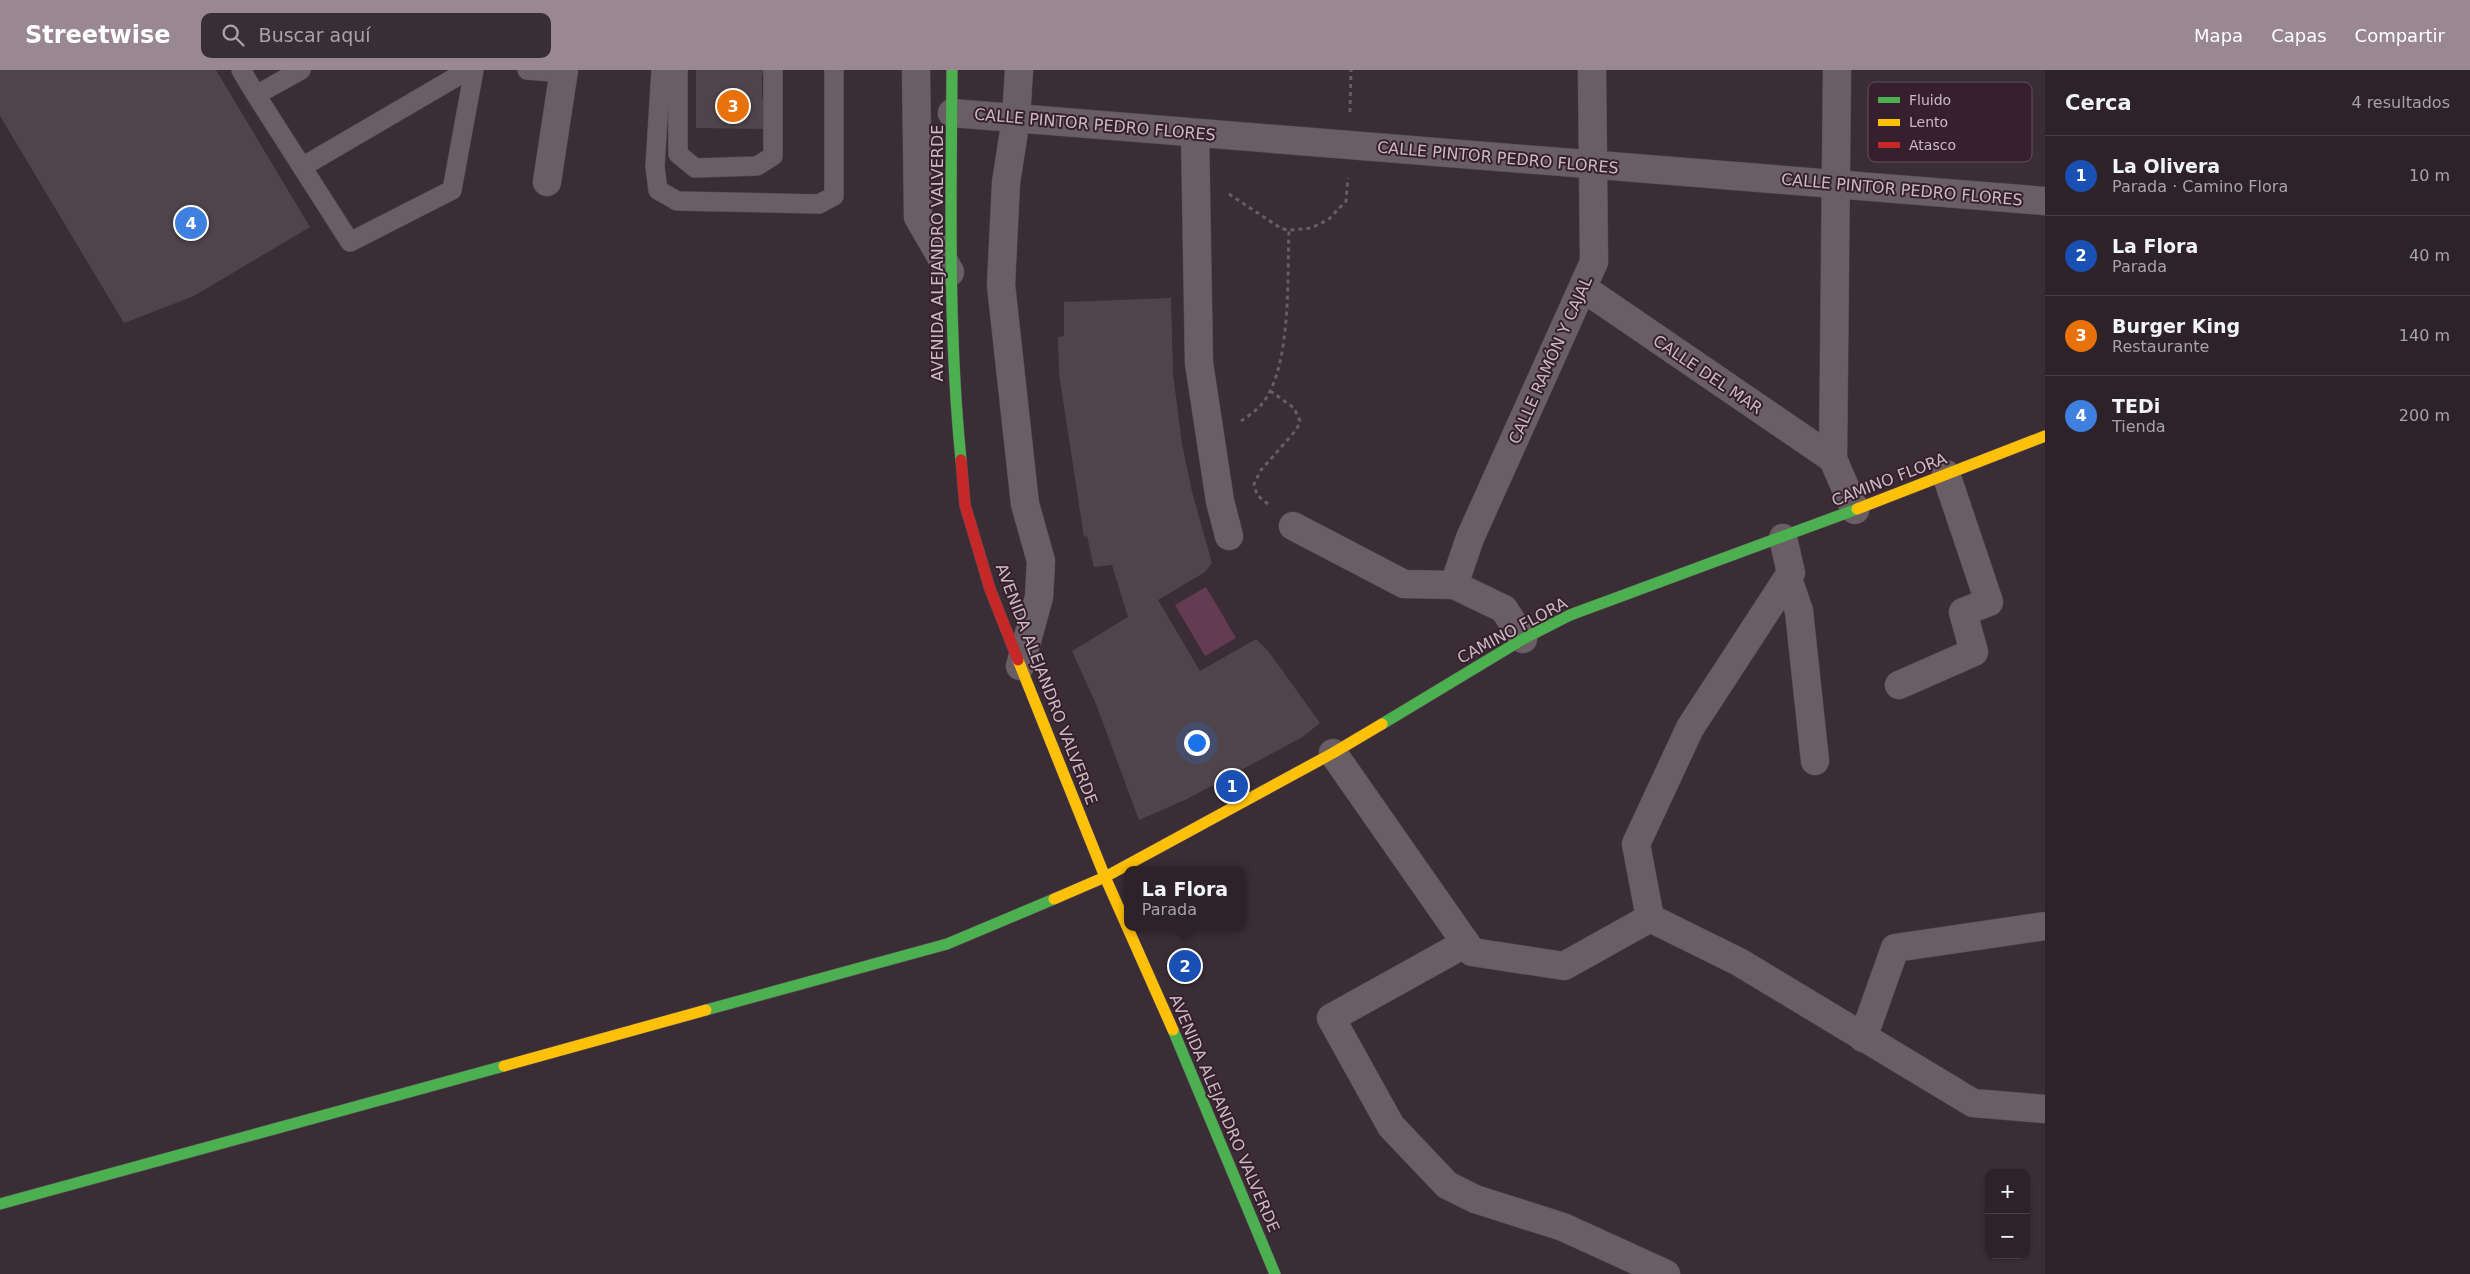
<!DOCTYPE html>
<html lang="es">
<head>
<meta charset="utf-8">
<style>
  body { margin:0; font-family:"DejaVu Sans",sans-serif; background:#382f34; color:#f1f3f6 }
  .controls { position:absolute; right:15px; bottom:15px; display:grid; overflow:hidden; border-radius:10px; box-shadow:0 1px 4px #0004 }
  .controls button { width:45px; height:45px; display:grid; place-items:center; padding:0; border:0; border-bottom:1px solid #483f45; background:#2c2228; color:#f1f3f6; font:25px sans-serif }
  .you { position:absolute; left:1196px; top:672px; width:18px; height:18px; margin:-12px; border:4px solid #fff; border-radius:50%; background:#1a73e8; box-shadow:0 0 0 8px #1a73e833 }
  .badge { display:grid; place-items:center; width:32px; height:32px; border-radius:50%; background:#998892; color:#fff; font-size:16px; font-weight:700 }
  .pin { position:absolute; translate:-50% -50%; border:2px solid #fff; box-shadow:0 1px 5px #0006 }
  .popup { position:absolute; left:1124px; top:796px; width:122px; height:65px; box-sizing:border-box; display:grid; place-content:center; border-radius:10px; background:#2c2228; filter:drop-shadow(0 1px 4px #0005); font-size:16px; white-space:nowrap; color:#a6a4a8 }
  .popup b { font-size:19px; color:#f1f3f6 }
  .popup::after { content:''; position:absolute; left:50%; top:100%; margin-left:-10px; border:10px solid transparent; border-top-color:#2c2228 }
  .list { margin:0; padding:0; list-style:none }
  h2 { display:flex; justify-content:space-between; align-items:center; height:65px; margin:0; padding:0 20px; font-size:21px }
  h2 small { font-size:16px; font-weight:400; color:#a6a4a8 }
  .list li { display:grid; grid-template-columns:32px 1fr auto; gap:15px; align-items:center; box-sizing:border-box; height:80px; padding:0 20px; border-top:1px solid #483f45 }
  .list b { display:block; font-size:19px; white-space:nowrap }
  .list p { margin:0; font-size:16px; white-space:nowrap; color:#a6a4a8 }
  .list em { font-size:16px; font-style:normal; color:#a6a4a8 }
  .icon { flex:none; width:28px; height:28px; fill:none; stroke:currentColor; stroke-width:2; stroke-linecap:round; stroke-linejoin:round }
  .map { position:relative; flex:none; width:2045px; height:1204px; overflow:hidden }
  header { display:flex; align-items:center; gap:30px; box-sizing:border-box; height:70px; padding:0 25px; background:#998892; color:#fff }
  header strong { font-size:24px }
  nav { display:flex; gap:28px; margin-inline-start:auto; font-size:18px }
  .search { width:350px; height:45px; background:#382f34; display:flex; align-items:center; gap:12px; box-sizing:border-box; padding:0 18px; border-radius:10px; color:#a6a4a8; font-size:19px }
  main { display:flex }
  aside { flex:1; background:#2c2228 }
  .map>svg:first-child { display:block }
</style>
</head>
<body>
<header>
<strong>Streetwise</strong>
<div class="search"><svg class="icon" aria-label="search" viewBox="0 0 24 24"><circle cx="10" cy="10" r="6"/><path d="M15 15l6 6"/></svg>Buscar aquí</div>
<nav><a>Mapa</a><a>Capas</a><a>Compartir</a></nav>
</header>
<main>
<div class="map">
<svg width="2045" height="1204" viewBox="0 0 2045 1204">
  <rect width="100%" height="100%" fill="#3b2d36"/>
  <path fill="#633b53" d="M1206,517l30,51 -31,18 -30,-51z"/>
  <path fill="#50444b" d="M0,0h216l94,157 -116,69 -70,27 -124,-207z
    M696,0h73v3l-7,1v24h7l1,17h-7v14l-67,-1z
    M1171,228l2,76 9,70 10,48 20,71 -7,9 -47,28 42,71 56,-32 13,13 51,71 -19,15 -114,61 -48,21 -43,-116 -24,-53 56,-34 -16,-52 -18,2 -7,-31 -3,1 -25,-163 -1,-37 6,-1v-34z"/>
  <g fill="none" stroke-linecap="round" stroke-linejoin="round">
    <defs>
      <path id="lane" d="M241,0l15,25
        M301,0l-45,25 94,147 102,-52 22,-120
        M527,0l37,3
        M661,0l-6,97 3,23 19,11 142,3 15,-8v-126
        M678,0v84l17,14 62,-2 16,-10v-86
        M302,97l166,-97"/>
      <path id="street" d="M916,0l2,147 32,55
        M1019,0l-3,48 -10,65 -5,102 24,219 16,57 -2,36 -19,69
        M1837,0l-4,389 22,51
        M952,43l1093,88
        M1195,63l4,230 21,138 9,35
        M547,112l17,-112
        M1583,218l250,171
        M1293,456l111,58 50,1 50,24 19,30
        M1788,509l11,32 16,150
        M1454,515l16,-47 124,-276 -2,-192
        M1899,615l75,-33 -11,-40 26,-10 -43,-128
        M1333,683l139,199 92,14 86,-48 -14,-74 54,-116 101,-155 -8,-35
        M1650,848l89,44 234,141 72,6
        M1466,873l-135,75 60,108 56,59 28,14 88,28 103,47
        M1863,968l32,-90 150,-22"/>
      <path id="fast" d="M952,0c-1,131 -4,260 9,390
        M1382,654l141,-85 47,-24 287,-106
        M706,940l241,-66 107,-45
        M1173,960l102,244
        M0,1134l504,-138"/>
      <path id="slow" d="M1857,439l188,-73
        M1018,590l87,217 68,153
        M1054,829l51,-22 228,-124 49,-29
        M504,996l202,-56"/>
      <path id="jam" d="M961,390l4,45 25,84 28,71"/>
    </defs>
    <use href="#lane" stroke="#544950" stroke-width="20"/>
    <use href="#street" stroke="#544950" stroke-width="29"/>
    <use href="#fast" stroke="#584b53" stroke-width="12"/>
    <use href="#slow" stroke="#584b53" stroke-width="12"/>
    <use href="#jam" stroke="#584b53" stroke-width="12"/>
    <path stroke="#685d64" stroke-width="3" stroke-dasharray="4 4" stroke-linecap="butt" d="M1350,42l1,-42
      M1229,124l53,35 10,1 19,-2 17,-8 18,-19 2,-23
      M1241,351c7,-5 16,-11 21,-17 30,-37 25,-128 27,-174
      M1268,434l-11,-9 -3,-11 7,-14 36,-41 3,-8 -6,-13 -25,-18"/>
    <use href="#lane" stroke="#695e64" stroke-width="19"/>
    <use href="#street" stroke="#695e64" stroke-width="28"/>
    <use href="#fast" stroke="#4caf50" stroke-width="11"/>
    <use href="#slow" stroke="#ffc107" stroke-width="11"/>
    <use href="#jam" stroke="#c62828" stroke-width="11"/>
  </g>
  <g text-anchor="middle" stroke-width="4" stroke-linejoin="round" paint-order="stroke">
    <g font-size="16" fill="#cbb9c3" stroke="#36202d">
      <text transform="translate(1095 54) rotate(5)" y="6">CALLE PINTOR PEDRO FLORES</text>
      <text transform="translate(1498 87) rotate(5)" y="6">CALLE PINTOR PEDRO FLORES</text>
      <text transform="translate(1902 119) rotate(5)" y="6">CALLE PINTOR PEDRO FLORES</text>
      <text transform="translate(937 183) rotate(-90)" y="6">AVENIDA ALEJANDRO VALVERDE</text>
      <text transform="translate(1550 290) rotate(-66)" y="6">CALLE RAMÓN Y CAJAL</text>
      <text transform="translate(1708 304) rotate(34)" y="6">CALLE DEL MAR</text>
      <text transform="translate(1889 409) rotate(-21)" y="6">CAMINO FLORA</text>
      <text transform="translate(1512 560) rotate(-28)" y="6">CAMINO FLORA</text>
      <text transform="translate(1047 614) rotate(69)" y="6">AVENIDA ALEJANDRO VALVERDE</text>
      <text transform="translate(1225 1043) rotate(67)" y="6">AVENIDA ALEJANDRO VALVERDE</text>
    </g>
  </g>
  <rect x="1868" y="12" width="164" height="80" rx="8" fill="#36202d" stroke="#634e5a" stroke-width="1"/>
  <rect x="1878" y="27" width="22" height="6" fill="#4caf50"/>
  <rect x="1878" y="49" width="22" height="7" fill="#ffc107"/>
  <rect x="1878" y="72" width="22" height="6" fill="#c62828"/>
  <g font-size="14" fill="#cbb9c3">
    <text x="1909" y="35">Fluido</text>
    <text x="1909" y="57">Lento</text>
    <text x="1909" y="80">Atasco</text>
  </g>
</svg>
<div class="controls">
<button>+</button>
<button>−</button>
</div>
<div class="you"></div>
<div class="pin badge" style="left:1232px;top:716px;background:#1a4fb4">1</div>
<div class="pin badge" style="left:1185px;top:896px;background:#1a4fb4">2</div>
<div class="popup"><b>La Flora</b>Parada</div>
<div class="pin badge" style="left:733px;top:36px;background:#e8710a">3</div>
<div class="pin badge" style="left:191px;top:153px;background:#3f7fe0">4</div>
</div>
<aside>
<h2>Cerca<small>4 resultados</small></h2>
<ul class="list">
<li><span class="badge" style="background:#1a4fb4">1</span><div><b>La Olivera</b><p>Parada · Camino Flora</p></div><em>10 m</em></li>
<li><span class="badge" style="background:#1a4fb4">2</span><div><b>La Flora</b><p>Parada</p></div><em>40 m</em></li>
<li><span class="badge" style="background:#e8710a">3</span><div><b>Burger King</b><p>Restaurante</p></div><em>140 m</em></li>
<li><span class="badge" style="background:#3f7fe0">4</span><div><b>TEDi</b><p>Tienda</p></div><em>200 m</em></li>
</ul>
</aside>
</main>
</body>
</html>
